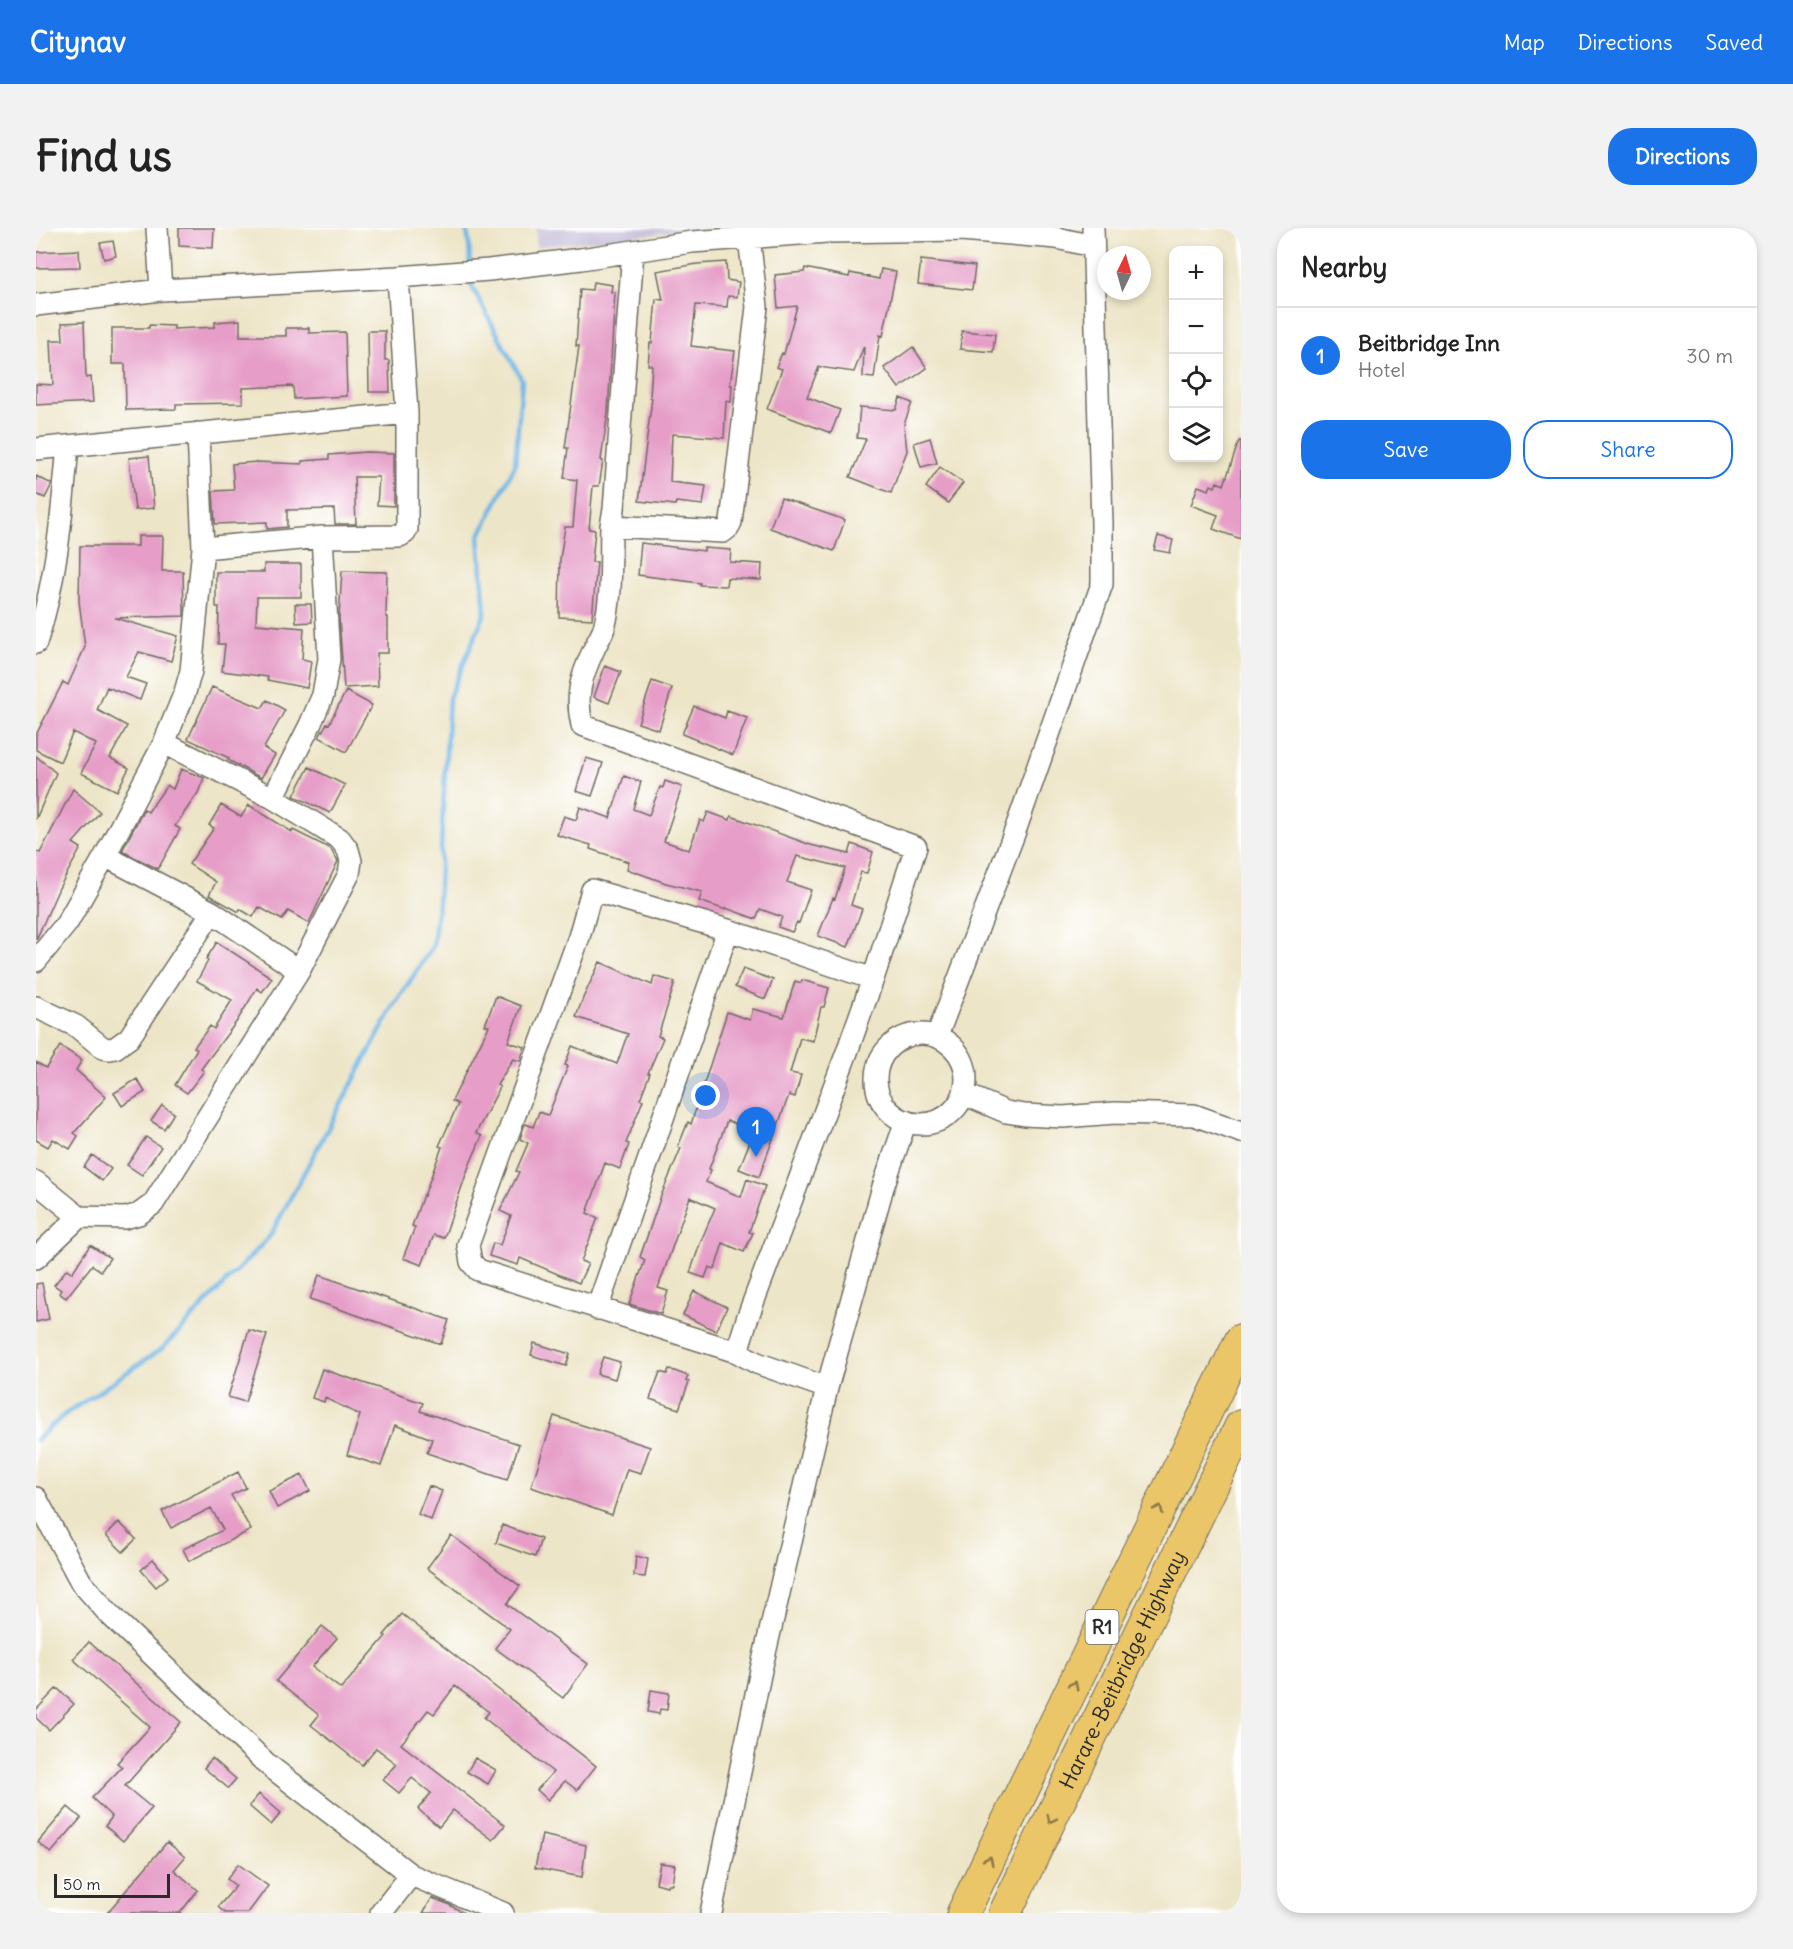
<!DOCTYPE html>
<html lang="en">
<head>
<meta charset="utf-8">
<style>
  body { margin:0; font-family:Delius,sans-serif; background:#f2f2f2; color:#222 }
  .controls { position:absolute; right:18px; top:18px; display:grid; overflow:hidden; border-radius:12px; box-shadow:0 3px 9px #0003 }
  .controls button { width:54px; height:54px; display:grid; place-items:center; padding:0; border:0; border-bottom:2px solid #e0e0e0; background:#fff; color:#222; font:30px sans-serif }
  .compass { position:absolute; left:1061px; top:18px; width:54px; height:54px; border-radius:50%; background:#fff; box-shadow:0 3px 9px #0003; rotate:5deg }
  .scale { position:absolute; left:18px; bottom:15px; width:116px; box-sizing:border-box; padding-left:6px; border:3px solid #2b2b2b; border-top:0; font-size:16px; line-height:21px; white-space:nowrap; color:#2b2b2b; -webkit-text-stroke:4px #fff; paint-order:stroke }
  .you { position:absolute; left:670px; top:868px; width:21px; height:21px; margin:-15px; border:4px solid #fff; border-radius:50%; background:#1a73e8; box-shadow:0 0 0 9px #1a73e833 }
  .badge { display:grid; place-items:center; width:39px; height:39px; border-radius:50%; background:#1a73e8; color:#fff; font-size:20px; font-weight:700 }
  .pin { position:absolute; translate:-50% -50px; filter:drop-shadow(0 2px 3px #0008) }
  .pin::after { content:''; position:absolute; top:32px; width:21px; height:18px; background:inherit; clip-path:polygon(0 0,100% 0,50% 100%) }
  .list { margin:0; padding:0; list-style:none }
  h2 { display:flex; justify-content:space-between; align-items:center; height:78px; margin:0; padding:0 24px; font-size:26px }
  h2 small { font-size:20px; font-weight:400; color:#767676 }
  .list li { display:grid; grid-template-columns:39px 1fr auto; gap:18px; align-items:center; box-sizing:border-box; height:96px; padding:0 24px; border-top:2px solid #e0e0e0 }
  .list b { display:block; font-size:22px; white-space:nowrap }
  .list p { margin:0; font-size:20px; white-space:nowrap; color:#767676 }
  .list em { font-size:20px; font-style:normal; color:#767676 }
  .actions { display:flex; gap:12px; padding:18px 24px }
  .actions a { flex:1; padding:14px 0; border:2px solid #1a73e8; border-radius:24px; text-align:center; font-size:21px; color:#1a73e8 }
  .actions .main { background:#1a73e8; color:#fff }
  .icon { flex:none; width:33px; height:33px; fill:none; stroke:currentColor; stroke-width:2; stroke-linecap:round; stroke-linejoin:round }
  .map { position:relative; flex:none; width:1205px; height:1685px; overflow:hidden; border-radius:24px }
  header { display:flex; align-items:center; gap:36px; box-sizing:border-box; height:84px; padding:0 30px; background:#1a73e8; color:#fff }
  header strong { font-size:28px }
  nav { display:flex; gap:33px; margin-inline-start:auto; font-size:21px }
  .intro { display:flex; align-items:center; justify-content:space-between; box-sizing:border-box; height:144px; padding:0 36px }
  h1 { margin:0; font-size:42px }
  .button { padding:15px 27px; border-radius:24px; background:#1a73e8; color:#fff; font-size:21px; font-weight:700 }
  main { display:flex; gap:36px; padding:0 36px }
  aside { flex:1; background:#fff; border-radius:24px; box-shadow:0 3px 9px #0003 }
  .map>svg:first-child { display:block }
</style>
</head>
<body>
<header>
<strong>Citynav</strong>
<nav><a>Map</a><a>Directions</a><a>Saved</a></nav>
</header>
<div class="intro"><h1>Find us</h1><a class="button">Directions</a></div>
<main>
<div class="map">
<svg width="1205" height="1685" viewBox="0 0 1205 1685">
  <rect width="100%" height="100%" fill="#fff"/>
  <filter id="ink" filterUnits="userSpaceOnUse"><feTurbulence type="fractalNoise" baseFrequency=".0167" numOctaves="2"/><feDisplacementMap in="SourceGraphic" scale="12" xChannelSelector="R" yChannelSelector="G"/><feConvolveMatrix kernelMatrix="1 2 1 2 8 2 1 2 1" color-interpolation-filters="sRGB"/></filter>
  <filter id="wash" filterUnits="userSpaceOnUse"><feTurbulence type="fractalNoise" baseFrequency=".008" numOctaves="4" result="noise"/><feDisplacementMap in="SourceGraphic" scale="24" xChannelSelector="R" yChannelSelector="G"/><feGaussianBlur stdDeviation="1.35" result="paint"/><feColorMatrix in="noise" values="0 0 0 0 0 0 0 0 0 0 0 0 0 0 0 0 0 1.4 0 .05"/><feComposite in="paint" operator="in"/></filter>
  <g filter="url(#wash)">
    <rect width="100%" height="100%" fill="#ede5c7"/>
    <path fill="#c7c0d9" d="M500,0h174l-174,19z"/>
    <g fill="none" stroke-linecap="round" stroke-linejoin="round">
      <path stroke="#6fb6e6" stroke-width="4.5" d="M430,0l3,14 1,25
        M0,1212l28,-25 99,-67 107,-112 125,-232 38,-58 5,-42 11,-206 36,-85 -6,-76 36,-72 7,-85 -51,-95v-7"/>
    </g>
    <g id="blocks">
      <path fill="#e69dc8" d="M143,0h35l-1,20 -34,-2z
        M77,13l3,15 -12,3 -4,-16z
        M43,22l1,17 -44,1v-16z
        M885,32l54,6 -3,24 -54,-6z
        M690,34l1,18 12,2 -2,15 -9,-1 -1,11 -31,-2 -5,41 44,5 -5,34h2l-1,17 -5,-1 -2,37 -52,-4 -2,48 36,4 -3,19 -27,-3 -1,3 -36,-4 13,-103h-2l2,-33h-4l2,-22h2l4,-44 7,1 -6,-29 40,-7z
        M769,40l44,9 1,-4 29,6 2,-10 15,3 -13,64 -3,-1 -6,43 -11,-1 1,-31 -10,26 -35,-5 -12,30 33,13 -9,23 -64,-24 15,-40 -6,-2 6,-14 2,1 13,-48 -19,2 -3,-33 29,-3z
        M557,54l19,3 -1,7h4l-7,120 -7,48 2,1 -4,25h-6l-4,43 6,1 -3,32h5l-5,57 -33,-2 1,-58 5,-32h8l4,-47 -13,-2 4,-30h-3l14,-102h-3l4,-57 12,1z
        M204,92v16h46v-8h23v5l36,-1 2,64 -53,3 -1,-13 -50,2v15l-67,1v5l-50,1 -1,-46h-13v-36h37v-3l25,1v3l41,-2v-5z
        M48,94l2,56 5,-1 2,25 -57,3v-21l17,1 -2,-45h12l-1,-17z
        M332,103h17v29h4l1,32h-21z
        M926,103l33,3 -2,18 -33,-3z
        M877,119l14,21 -28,20 -15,-20z
        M864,170l12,5 -8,21 3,27 -16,42 -41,-16 16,-38 -9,-1 3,-31 36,3z
        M894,210l7,25 -16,4 -7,-24z
        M1203,213h2v98l-28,-10 5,-14 -27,-10 7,-19 11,4 2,-5 4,2 2,-5 7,3z
        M330,224l28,1v53l-17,-1 2,-28h-25l2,47h-21l-1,-15 -47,1v17l-20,2v-7l-52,2 -2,-33 21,-1 -2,-26 25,-2 45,2v-3l27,-2v-4z
        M113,228l5,52 -19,2 -6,-52z
        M904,239l23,16 -15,20 -22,-16z
        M0,248l16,8 -7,14 -9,-4z
        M745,270l64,22 -11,31 -64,-23z
        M102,308h25l-1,35h21l1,41v4l-69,2 63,18 -7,25 -32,-9 -13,25 20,7 -6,16 -33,-13 -10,23 30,16 -17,32 19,10 -12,23 -36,-18 15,-29 -23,-12 -13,30 -24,-12v-15l27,-53 5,3 17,-38 -6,-46 1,-55h58z
        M1122,308l15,4 -3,13 -16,-3z
        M605,315l63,8v-3l27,2 -1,12 32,2 -1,16 -34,-2 -1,8 -26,-1v-2l-62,-8z
        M228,336h37v33h-44l-1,27 48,4 -2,31 9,2 -4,27 -40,-8 1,-3 -46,-6 3,-27h-7l1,-37h-3v-35h48z
        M306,343l45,1 -1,45h2v36h-11l1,33 -34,2 -5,-70z
        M259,376h16l1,18 -16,1z
        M569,438l16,6 -12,31 -15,-6z
        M616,453l20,7 -13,42 -21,-7z
        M176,459l50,21 5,-8 18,10 -21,38 11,7 -14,23 -33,-18 1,-2 -41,-19z
        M310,463l26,14 -26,47 -27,-15 8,-14 2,1z
        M658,478l31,12 2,-7 20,7 -14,37 -51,-21z
        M0,528l20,17 -20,46z
        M550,530l17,5 -11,33 -16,-5z
        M273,539l36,18 -15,28 -36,-17z
        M145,541l23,9 -6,15 -23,33 5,3 -22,40 -36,-18 22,-42 4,3 19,-27 6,4z
        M588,548l17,6 -8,27 16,6 11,-28 3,1 2,-7 17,6 -18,54 25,9 11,-30 4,2 4,-10 22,8 1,-4 80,29 38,9 3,-10 21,8 -6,21 -6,-1 -10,33 11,4 -14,38 -30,-11 15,-38 2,1 10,-31 -48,-12 -10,26 24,8 -12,33 -2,-1 -5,10 -14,-5 4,-10 -22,-8 -4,10 -30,-11v2l-27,-9 3,-9 -36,-9 -39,-14 2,-7 -39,-13 1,-4 -34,-10 7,-19 12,4 4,-13 30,11z
        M37,561l27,23 -27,31 8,5 -22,40 -23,52v-89l4,2z
        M185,577l20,12 8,-12 43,27 1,-2 38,19 7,12 -29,62 -21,-12 -6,9 -23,-13 -6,10 -13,-8 -1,3 -30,-17 7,-13 -27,-18 25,-36 -5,-3z
        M181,714l55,36 -10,14 -5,-4 -20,33 -36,48 3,2 -17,22 -12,-8 22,-36 -3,-2 16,-21 4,3 18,-29 -35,-19 11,-20 -2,-2z
        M564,734l52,23 2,-9 21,6 -17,54 5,2 -15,35h2l-10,26 3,1 -17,43 3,1 -9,25 -15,-6 -18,50 11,5 -17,43 7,3 -9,19 -59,-25 -2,7 -29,-9 4,-13 7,2 11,-29 -11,-5 19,-39 -3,-1 12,-28 -8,-4 4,-13 2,-2 7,3 6,-15 9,3 20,-49 -3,-1 7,-19 45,18 8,-23 3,-7 -52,-17 7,-19z
        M707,741l30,11 -8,19 -30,-12z
        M766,752l27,8 -5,19h-3l-8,34 -13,-3 -10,35 11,2 -6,22 -6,-2 -30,82 -20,-8 15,-38 -1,-2 -26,-8 -18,48 2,1 -5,12 35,15 6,-18 18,7 -16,46 4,1 -9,19 -21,-9 -8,26 -6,-2 -4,11 -15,-5 11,-32 14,-33 -25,-11 -32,91 10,3 -7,23 -32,-10 16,-44 -5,-3 21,-61 20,-48 -3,-1 10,-25 3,2 36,-112 23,8 3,-11 31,8 11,-36 6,2z
        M460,768l25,10 -13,36 17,5 -5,14 -7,-2 -16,26 3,2 -24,46 6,3 -13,30 -25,72 -10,-3 -12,30 -19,-7 12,-31 -3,-1 11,-31 1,1 18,-49 -3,-1 19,-42 -6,-3 37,-75 -4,-1z
        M24,818l22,14 -6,10 30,27 -32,36 4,3 -8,13 -17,-10 -5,8 -12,-7v-78l10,6z
        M101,851l8,13 -23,14 -8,-13z
        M126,877l12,8 -10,16 -13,-8z
        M110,909l15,10 -19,28 -15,-10z
        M56,927l19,14 -9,12 -18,-14z
        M54,1017l20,13 -9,13 -9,-6 -26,33 -7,-5 2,-3 -7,-5 13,-16 5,4z
        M283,1047l130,45 -8,24 -131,-45z
        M6,1055l7,36 -13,3v-38z
        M658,1063l33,16 -11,24 -33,-16z
        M213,1102l18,5 -22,67 -17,-5z
        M498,1115l36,11 -4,12 -35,-11z
        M567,1129l17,5 -5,17 -18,-5z
        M286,1141l101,34 -3,8 99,33 -12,36 -80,-27 5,-14 -37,-14 -14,41 -34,-11 13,-40 -35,-17 -1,4 -12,-4z
        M633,1141l19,7 -2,5 3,1 -10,27 -29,-10 10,-27 7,2z
        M518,1188l96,31 -9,26 -14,-4 -15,46 -81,-28z
        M202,1244l8,16 -15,7 20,35 -62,31 -6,-12 40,-19 -12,-22 -40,20 -9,-17z
        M266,1247l8,16 -33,17 -8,-17z
        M393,1258l13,5 -11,29 -13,-6z
        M83,1294l17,17 -13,13 -17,-17z
        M466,1297l39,14 -6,18 -39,-14z
        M415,1307l69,51 -13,18 81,60 -25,34 -68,-50 15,-19 -83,-61z
        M600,1328l12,3 -3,18 -11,-1z
        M117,1331l15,18 -12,10 -15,-17z
        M366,1386l194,152 -19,24 -12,-9 -17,19 -11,-10 16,-18 -69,-54 5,-6 -34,-26 -21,28 -6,-4 -27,34 104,81 -12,15 -40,-30 -14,17 -21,-18 13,-16 -19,-15 -13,15 -16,-13 14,-16 -21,-16 -14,17 -51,-40 8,-10 -43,-34 46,-55 15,12 -25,29 29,22 45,-53 -2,-1z
        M53,1414l92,80 -56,64 27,22 -29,33 -18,-15 7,-9 -20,-19 30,-31 -5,-4 33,-36 -77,-68z
        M21,1460l17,16 -25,26 -13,-12v-8z
        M615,1462l18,3 -2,17 -7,-1 -1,5 -11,-2z
        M176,1530l24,21 -8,9 -24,-20z
        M439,1530l21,12 -8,14 -21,-12z
        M223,1566l22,19 -10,12 -22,-19z
        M32,1579l13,11 -30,35 -13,-11z
        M506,1607l44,10 -4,32 -47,-9z
        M131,1614l18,15 -11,13 24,20 -18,23h-73z
        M624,1635l15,2 -3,19h-4l-1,2 -11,-3z
        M202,1636l30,22 -20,27h-23l-7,-6 18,-21 -9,-7z
        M396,1670l16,6 16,9h-41z"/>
    </g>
  </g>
  <g filter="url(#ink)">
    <use href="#blocks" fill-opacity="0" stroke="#6f6c62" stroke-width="1.5"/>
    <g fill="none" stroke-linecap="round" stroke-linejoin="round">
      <defs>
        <path id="minor" d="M121,0l4,62
          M597,23l-19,258 -3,17 112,6 5,-4 3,-6 26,-215 -8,-70 -3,-9
          M0,77l125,-15 237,-13 91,-7 92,-11 111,-17 135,-10 134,-2 96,8 35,8
          M0,221l371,-36
          M575,298c-1,33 2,70 -7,102 -2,7 -7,14 -10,21 -13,28 -19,46 -12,76l334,122 -43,132 -26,73 -100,267 -10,33
          M167,320l119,-11 78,-1 5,-3 2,-4v-116l-9,-136
          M0,415c21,-64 26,-131 32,-197
          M128,515l109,55 67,41 8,11 3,11 -2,13 -50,97
          M237,570l37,-73 13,-30 6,-36 -7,-122
          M692,702l145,49
          M0,733l31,-38 38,-67 59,-113 21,-51 6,-21 12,-123 -5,-115
          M0,779l40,19 27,22 7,1 5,-1 14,-10 83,-126
          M840 851a45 45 0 1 1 90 0a45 45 0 1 1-90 0Z
          M901,808l77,-202 88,-250v-61l-9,-295
          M928,866l42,18 19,3 38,2 52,-4 79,2 47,17
          M0,954l43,35 46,1 14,-4 14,-10 146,-233 -87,-59 -107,-56
          M0,1030l43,-41
          M561,1081l131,-379 -136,-40 -13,47 -111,308 3,17 7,8 259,82 20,11 70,25
          M0,1270l45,84 28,32 158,150 144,111 92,38
          M345,1685l30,-38
          M675,1685l50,-243 66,-282 56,-201 23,-66"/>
        <g id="highway">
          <path d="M927,1685l278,-573"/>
          <path id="s1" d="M969,1685l236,-487"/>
        </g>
      </defs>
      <use href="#minor" stroke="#6f6c62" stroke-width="24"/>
      <use href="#highway" stroke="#6f6c62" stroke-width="34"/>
      <use href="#minor" stroke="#fff" stroke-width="21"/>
      <use href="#highway" stroke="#ebc669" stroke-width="32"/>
    </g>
    <defs><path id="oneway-chevron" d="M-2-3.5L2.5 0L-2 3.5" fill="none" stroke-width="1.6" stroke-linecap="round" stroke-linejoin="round" transform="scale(1.5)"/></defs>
    <g stroke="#8b784a">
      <use href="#oneway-chevron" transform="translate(1123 1281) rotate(-64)"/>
      <use href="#oneway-chevron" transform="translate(1038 1457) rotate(-64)"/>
      <use href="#oneway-chevron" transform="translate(1015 1591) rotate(116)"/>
      <use href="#oneway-chevron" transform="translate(953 1632) rotate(-64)"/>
    </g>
  </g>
  <g text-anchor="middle" stroke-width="5" stroke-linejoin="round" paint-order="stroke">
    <rect fill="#fff" stroke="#6b6b6b" stroke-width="1.5" x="1049.5" y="1382" width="33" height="34" rx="4.5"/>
    <g font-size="20" font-weight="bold" fill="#2b2b2b">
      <text x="1066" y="1406">R1</text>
    </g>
    <g font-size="21" fill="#2b2b2b" stroke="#fff">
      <text dy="7" stroke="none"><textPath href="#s1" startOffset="270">Harare-Beitbridge Highway</textPath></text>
    </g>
  </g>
</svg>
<div class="controls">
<button>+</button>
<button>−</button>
<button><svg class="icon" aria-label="locate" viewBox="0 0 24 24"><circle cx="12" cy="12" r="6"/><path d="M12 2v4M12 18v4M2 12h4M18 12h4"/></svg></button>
<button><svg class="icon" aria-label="layers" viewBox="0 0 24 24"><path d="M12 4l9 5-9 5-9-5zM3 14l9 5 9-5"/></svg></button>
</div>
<svg class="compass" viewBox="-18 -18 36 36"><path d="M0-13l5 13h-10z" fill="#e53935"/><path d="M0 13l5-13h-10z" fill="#767676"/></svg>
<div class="scale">50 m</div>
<div class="you"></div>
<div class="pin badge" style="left:720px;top:929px">1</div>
</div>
<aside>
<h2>Nearby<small></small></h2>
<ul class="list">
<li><span class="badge">1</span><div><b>Beitbridge Inn</b><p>Hotel</p></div><em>30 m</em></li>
</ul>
<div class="actions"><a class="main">Save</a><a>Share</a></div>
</aside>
</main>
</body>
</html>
